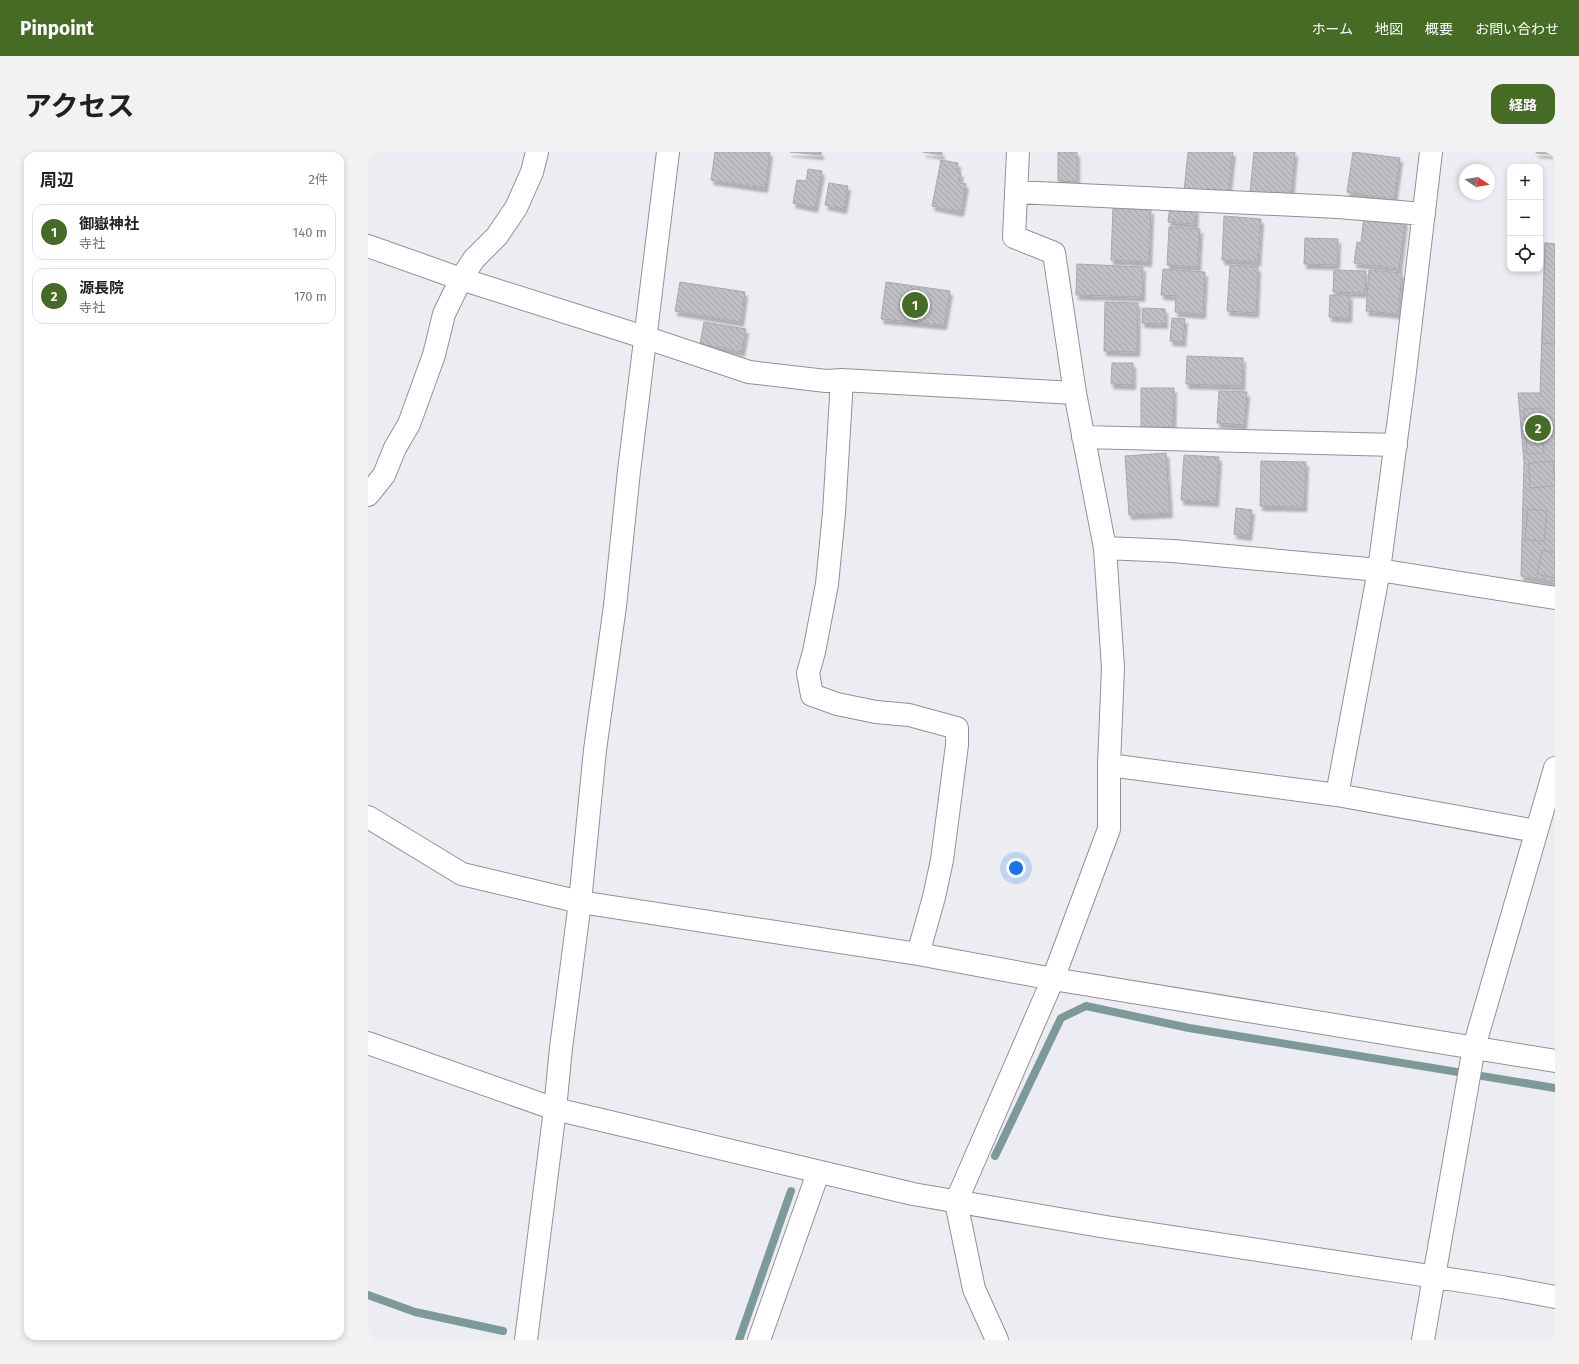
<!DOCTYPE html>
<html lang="ja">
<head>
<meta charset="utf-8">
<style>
  body { margin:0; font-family:"Fira Sans","Noto Sans JP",sans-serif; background:#f2f2f2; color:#202124 }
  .controls { position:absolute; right:12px; top:12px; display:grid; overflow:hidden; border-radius:8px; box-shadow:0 2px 6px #0003 }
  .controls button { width:36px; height:36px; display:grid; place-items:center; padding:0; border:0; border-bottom:1px solid #e0e0e0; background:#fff; color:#202124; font:20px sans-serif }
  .compass { position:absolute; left:1091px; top:12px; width:36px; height:36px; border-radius:50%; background:#fff; box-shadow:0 2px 6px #0003; rotate:102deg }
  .you { position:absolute; left:648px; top:716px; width:14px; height:14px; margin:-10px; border:3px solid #fff; border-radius:50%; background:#1a73e8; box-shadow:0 0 0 6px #1a73e833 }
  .badge { display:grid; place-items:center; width:26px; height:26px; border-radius:50%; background:#456b25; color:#fff; font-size:13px; font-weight:700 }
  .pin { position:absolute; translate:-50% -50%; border:2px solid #fff; box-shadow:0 1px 4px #0006 }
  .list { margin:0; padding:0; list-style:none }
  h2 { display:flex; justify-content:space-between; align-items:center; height:52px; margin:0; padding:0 16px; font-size:17px }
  h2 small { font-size:13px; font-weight:400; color:#757577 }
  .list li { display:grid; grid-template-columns:26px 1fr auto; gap:12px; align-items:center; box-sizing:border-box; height:56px; margin:0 8px 8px; padding:0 8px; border:1px solid #e0e0e0; border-radius:12px }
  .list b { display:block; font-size:15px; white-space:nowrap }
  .list p { margin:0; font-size:13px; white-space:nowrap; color:#757577 }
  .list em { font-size:13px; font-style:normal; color:#757577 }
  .icon { flex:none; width:22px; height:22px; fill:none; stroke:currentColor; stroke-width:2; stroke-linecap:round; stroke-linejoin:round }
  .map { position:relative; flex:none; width:1187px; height:1188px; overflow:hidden; border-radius:12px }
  header { display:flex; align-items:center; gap:24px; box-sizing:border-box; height:56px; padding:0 20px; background:#456b25; color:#fff }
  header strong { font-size:19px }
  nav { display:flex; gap:22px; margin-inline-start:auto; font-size:14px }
  .intro { display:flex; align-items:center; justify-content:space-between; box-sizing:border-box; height:96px; padding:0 24px }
  h1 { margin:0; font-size:28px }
  .button { padding:10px 18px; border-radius:12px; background:#456b25; color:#fff; font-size:14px; font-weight:700 }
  main { display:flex; gap:24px; padding:0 24px }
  aside { flex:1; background:#fff; border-radius:12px; box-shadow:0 2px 6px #0003 }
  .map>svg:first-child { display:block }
</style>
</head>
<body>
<header>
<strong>Pinpoint</strong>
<nav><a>ホーム</a><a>地図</a><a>概要</a><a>お問い合わせ</a></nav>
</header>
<div class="intro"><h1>アクセス</h1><a class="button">経路</a></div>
<main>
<aside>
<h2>周辺<small>2件</small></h2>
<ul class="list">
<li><span class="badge">1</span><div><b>御嶽神社</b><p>寺社</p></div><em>140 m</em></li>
<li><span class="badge">2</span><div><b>源長院</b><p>寺社</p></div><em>170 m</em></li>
</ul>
</aside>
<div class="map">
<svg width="1187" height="1188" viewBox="0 0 1187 1188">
  <defs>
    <pattern id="building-back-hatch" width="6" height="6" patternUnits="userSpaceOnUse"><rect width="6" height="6" fill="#bfc0c5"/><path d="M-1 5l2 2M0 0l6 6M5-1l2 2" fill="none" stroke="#a4a5a9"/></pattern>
    <filter id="shadow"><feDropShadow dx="2.5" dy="4.5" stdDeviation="1" flood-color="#0004"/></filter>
  </defs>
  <rect width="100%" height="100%" fill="#ecedf2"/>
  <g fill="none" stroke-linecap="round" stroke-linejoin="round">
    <path stroke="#7d999a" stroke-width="8" d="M627,1004l66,-138 25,-12 103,22 366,60
      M0,1143l47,17 88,19
      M371,1188l52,-149"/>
  </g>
  <path fill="url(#building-back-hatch)" stroke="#a8a9ae" filter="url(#shadow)" d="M347,0h55l-5,36 -54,-8z
    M422,0h31v3z
    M555,0h19v3z
    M690,0h19v30l-19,-1z
    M820,0h45l-5,44 -44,-5z
    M886,0h41l-4,44 -41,-4z
    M985,0l47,6 -6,42 -47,-8z
    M1168,0h15v2l-15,-1z
    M573,8l17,3 -1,9 4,1 -2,9 7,2 -5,28 -29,-6z
    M440,17l14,2 -7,37 -22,-5 4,-23 9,1z
    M461,31l19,3 -4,23 -19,-4z
    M802,54l26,2 -1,16 -27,-2z
    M745,56l38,2 -2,52 -38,-2z
    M996,63l41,5 -6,49 -45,-6 3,-21 4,1z
    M856,64l37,3 -3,43 -36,-2z
    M801,75l31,2 -2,38 -31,-2z
    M937,86l33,1 -1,26 -33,-1z
    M1177,91l10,1v338l-34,-6 3,-114 -6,-69h22z
    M1177,91l10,1v100l-13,-1z
    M709,112l66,3 -1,30 -66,-2z
    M862,113l28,2 -2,46 -29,-2z
    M795,117l42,3 -2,42 -28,-2 1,-16 -15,-1z
    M966,118l32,1 -1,22 -32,-1z
    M1001,118l33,3 -4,41 -32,-3z
    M312,130l65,10 -4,30 -66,-11z
    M518,130l64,9 -6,34 -63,-6z
    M962,143h20l-1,23 -20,-1z
    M737,150l33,1 -1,49 -33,-1z
    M775,156l22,1v15l-23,-1z
    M804,166l13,1 -2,23 -13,-1z
    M336,170l42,7 -4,23 -42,-8z
    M819,204l56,2 -1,28 -56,-2z
    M744,211h21v22l-22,-1z
    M773,236h33l-1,39h-32z
    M851,239l28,1 -3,33 -27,-2z
    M1174,256l2,45 -17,1 -3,-45z
    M798,301l4,60 -41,2 -4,-59z
    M816,303l35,2 -3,45 -35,-2z
    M893,309l45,1 -2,45 -44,-1z
    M1185,309l2,25 -25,2 -1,-25z
    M868,356l16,2 -3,26 -15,-2z
    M1160,357l19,2 -3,30 -19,-1z
    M1174,398l13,3v25l-18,-4z"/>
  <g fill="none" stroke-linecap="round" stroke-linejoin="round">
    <defs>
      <path id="minor" d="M650,0l-4,85 40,16 21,140
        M648,40l322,15 86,7
        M0,94l93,33 183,58 105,35 77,9 16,-1 233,13 30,155 68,3 206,19 176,28
        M474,228l-8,133 -7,71 -13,68 -6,21 4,22 25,9 39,8 33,3 48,13v17l-15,115 -8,37 -16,57
        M715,285l313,8
        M0,343l16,-20 11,-27 14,-24 25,-69 10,-41 17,-35 13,-20 23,-23 19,-28 16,-36 5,-20
        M741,613l228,30 199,36
        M969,643l42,-225 25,-190 27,-228
        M0,665l94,57 118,28 338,52 135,25 502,82
        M0,891l187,66 358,85 193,33 396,60 53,10
        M158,1188l29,-231 6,-61 19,-146 15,-152 20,-144 14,-135 39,-319
        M391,1188l59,-167
        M629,1188l-23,-51 -18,-87 97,-223 56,-150v-64l4,-97 -8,-120
        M1055,1188l51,-293 81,-279"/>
    </defs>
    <use href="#minor" stroke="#919297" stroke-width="24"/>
    <use href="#minor" stroke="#fff" stroke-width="22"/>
  </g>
</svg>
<div class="controls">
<button>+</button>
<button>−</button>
<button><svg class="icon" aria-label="locate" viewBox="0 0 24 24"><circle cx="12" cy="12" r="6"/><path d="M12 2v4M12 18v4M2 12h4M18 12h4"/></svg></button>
</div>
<svg class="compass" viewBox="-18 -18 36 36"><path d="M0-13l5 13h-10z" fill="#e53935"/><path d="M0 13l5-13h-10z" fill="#757577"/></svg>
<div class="you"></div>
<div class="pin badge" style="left:547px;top:153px">1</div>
<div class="pin badge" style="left:1170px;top:276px">2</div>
</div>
</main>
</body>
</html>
